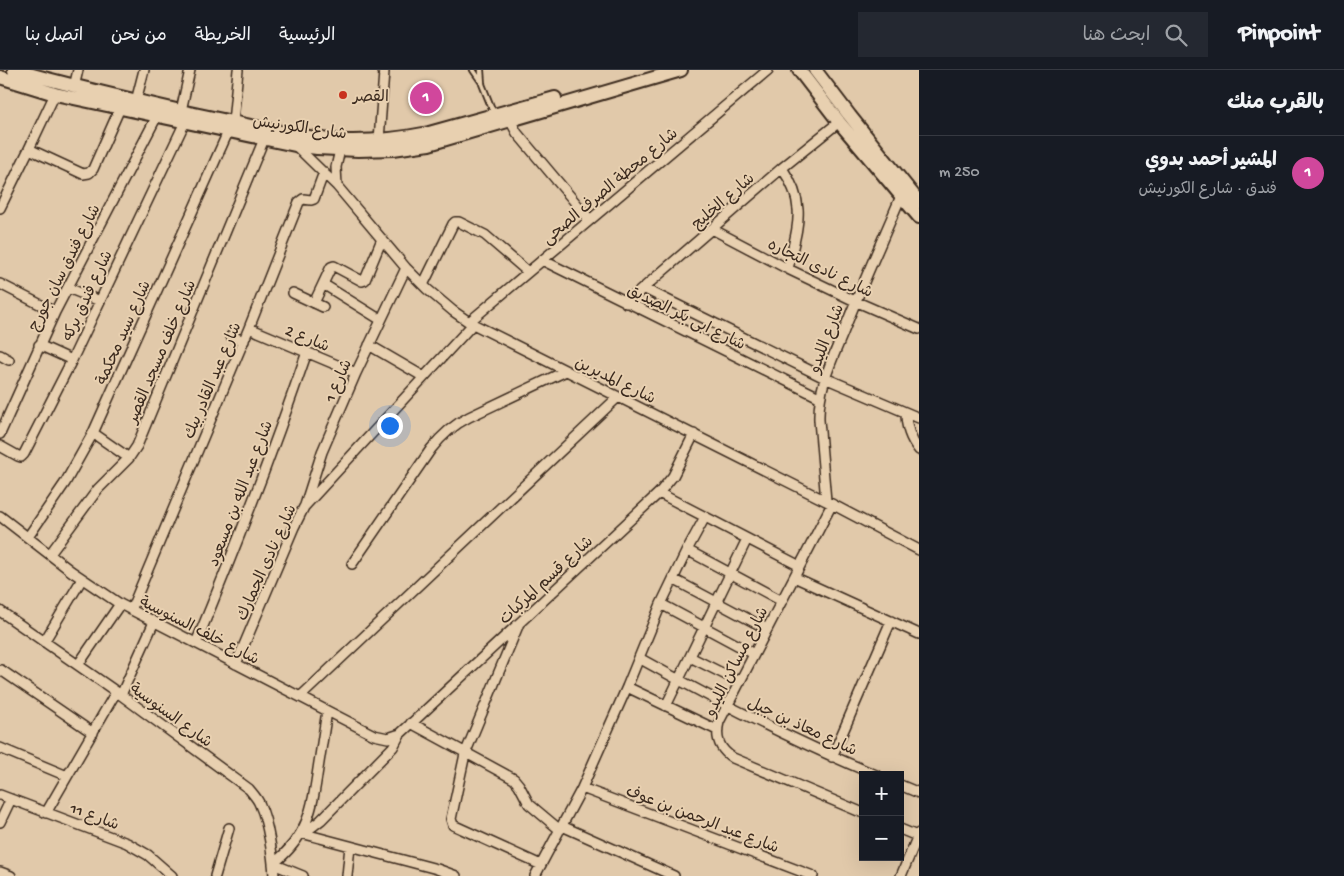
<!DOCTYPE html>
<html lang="ar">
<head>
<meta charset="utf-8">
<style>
  body { margin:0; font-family:"Gochi Hand","Playpen Sans Arabic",sans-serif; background:#242831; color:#f1f3f6; direction:rtl }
  .controls { position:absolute; right:15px; bottom:15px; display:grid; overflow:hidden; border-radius:0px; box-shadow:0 5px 20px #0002 }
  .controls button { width:45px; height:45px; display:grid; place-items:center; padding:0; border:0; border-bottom:1px solid #363941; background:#171b24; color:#f1f3f6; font:25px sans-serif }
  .you { position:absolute; left:389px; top:355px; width:18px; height:18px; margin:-12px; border:4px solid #fff; border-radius:50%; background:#1a73e8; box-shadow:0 0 0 8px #1a73e833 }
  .badge { display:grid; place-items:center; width:32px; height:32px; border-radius:50%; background:#d93025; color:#fff; font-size:16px; font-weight:700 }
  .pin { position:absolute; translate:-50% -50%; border:2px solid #fff; box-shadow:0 1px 5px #0006 }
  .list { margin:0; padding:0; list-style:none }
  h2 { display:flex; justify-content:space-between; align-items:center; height:65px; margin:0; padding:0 20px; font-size:21px }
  h2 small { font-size:16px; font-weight:400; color:#9ea1a6 }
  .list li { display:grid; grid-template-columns:32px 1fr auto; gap:15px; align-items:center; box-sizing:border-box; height:75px; padding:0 20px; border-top:1px solid #363941 }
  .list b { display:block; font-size:19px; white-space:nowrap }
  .list p { margin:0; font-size:16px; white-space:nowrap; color:#9ea1a6 }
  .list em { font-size:16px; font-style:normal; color:#9ea1a6 }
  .icon { flex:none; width:28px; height:28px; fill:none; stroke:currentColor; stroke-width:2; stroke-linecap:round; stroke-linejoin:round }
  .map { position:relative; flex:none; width:919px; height:806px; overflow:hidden; direction:ltr }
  header { display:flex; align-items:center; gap:30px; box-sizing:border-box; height:70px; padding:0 25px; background:#171b24; border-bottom:1px solid #363941 }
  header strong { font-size:24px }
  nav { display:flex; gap:28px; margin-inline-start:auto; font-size:18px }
  .search { width:350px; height:45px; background:#242831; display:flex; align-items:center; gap:12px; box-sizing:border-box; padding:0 18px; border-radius:0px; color:#9ea1a6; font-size:19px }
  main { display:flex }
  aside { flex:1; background:#171b24 }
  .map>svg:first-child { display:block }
</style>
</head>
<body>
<header>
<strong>Pinpoint</strong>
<div class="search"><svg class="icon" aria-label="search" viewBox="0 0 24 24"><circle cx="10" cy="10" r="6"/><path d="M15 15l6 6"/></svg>ابحث هنا</div>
<nav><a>الرئيسية</a><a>الخريطة</a><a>من نحن</a><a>اتصل بنا</a></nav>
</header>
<main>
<aside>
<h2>بالقرب منك<small></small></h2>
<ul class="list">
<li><span class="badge" style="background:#d1479c">1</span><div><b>المشير أحمد بدوي</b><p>فندق · شارع الكورنيش</p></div><em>250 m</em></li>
</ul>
</aside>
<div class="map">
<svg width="919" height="806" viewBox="0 0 919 806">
  <rect width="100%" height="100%" fill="#e1c9aa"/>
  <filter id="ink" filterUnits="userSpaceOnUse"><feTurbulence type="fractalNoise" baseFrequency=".02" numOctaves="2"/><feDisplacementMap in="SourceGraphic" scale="10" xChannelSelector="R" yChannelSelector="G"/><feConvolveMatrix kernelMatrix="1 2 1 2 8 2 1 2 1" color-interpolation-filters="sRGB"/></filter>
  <g filter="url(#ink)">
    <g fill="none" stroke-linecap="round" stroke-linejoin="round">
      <defs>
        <path id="lane" d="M473,0l9,13
          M481,0l1,14 12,30"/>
        <path id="street" d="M74,17l4,-17
          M136,31l8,-31
          M181,41l9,-41
          M510,50l7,13 5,6 68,81
          M233,52l5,-52
          M379,70l5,-68 -2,-2
          M295,75l42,41 69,82 21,21 26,22 16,11 357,179 93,49
          M29,79l54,25 6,-1 4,-4 27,-61
          M782,98c26,38 15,59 6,101
          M337,116l-1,-19 4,-17
          M0,138l29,-59 26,-55
          M712,159l76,40 67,32 64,28
          M542,190l277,137
          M0,214l55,28
          M323,214l58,36
          M423,215l30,-61 2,-2h4l26,13 43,37
          M68,218l32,13
          M643,218l182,90 94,40
          M293,223l30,14
          M314,233l17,-36 3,-1 28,15 3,-1 17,-41
          M626,233l156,-135 57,-46
          M469,252l299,-252
          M249,258l107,45
          M231,266l13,5
          M39,275l33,15
          M369,275l55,32
          M0,285l9,5
          M906,343c0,15 4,26 13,37
          M93,363l36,25
          M0,364l55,-122 102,-196
          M0,376l18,10 3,1 3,-3 48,-94 113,-238
          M659,423l141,73
          M826,431l-7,-81c-1,-32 12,-58 24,-87 18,-46 39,-92 58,-137
          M832,434l-113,218c-4,16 0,27 14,36l130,55
          M305,435l17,-53 34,-79 50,-105
          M0,446l71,55 49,33 254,131 14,3 12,-4 259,-241 14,-17 21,-42
          M28,467l37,-54 28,-50 135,-301
          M687,480l95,51
          M50,484l48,-65 31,-31 8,-12 127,-307
          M352,494l79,-115c11,-14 22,-24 38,-32l97,-46
          M794,507l125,57
          M673,509l94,50
          M661,534l93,50
          M131,540l118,-282 50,-126 4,-3 8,1 3,-1 10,-27
          M0,541l121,84 128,94c4,5 9,10 11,16 8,17 13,52 14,71
          M518,556l-53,128 -14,65 2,6 88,40
          M44,572l38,-63
          M196,573c40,-96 77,-192 111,-291
          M690,587l50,25
          M639,588c77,43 155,83 237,117
          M236,594l58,-137 10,-20 169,-183
          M78,595l42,-61
          M1,600l92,63
          M627,617l90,43
          M121,625l33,-73
          M300,627l318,-300
          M666,636l81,-167
          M411,653l103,56 5,6 10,19 31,26
          M0,678l67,28
          M832,687l59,-136
          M900,715l19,8
          M582,718l231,88
          M0,725l127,48 21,12 24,21
          M46,743l70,-121
          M0,752l11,-23
          M562,756l112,50
          M900,759l17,7
          M301,763l136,36 19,7
          M301,763l11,-6 9,-7 72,-73 7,-13
          M0,802l11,4
          M215,806l14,-48
          M303,806l-30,-12c35,-28 39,-54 45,-95 3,-19 6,-39 9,-58
          M347,806l3,-30
          M535,806l47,-88 45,-101 34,-83 26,-54 18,-33
          M901,806l18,-43"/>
        <path id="secondary" d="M14,0c57,16 114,29 171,42 28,6 57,12 85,18 28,5 55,11 83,11 26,0 51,-3 76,-8l126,-35
          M799,0l40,52 80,95
          M815,0l35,46 69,86
          M0,7l55,17 240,51 22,3 41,2 35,-1 36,-5 252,-74"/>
      </defs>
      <use href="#lane" stroke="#3b2a1e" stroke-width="8"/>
      <use href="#street" stroke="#3b2a1e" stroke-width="12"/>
      <use href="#secondary" stroke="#3b2a1e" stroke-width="16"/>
      <use href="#lane" stroke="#e8d0b0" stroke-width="4.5"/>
      <use href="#street" stroke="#e8d0b0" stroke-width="9"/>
      <use href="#secondary" stroke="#e8d0b0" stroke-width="12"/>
    </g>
  </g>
  <circle fill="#c8321e" stroke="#e8d0b0" stroke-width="2" cx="343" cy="25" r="5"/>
  <g text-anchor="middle" stroke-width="4" stroke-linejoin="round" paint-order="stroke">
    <g font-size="16" fill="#3b2a1e" stroke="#e8d0b0" text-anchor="start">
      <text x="353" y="31">القصر</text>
    </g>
    <g font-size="16" fill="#3b2a1e" stroke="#e8d0b0">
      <text transform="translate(300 56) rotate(8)" y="6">شارع الكورنيش</text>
      <text transform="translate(609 115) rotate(-40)" y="6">شارع محطة الصرف الصحى</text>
      <text transform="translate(722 130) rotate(-41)" y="6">شارع الخليج</text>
      <text transform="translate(63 197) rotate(-63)" y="6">شارع فندق سان جورج</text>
      <text transform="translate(821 197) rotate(26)" y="6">شارع نادى التجاره</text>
      <text transform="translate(86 225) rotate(-65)" y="6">شارع فندق بركه</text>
      <text transform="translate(687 246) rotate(26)" y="6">شارع ابى بكر الصديق</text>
      <text transform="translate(122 262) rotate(-66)" y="6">شارع سيد محكمة</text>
      <text transform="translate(308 267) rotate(23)" y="6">شارع 2</text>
      <text transform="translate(825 268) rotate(-69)" y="6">شارع الليدو</text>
      <text transform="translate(160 281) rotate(-67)" y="6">شارع خلف مسجد القصر</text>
      <text transform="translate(616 309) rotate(26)" y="6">شارع المديرين</text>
      <text transform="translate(211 310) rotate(-67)" y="6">شارع عبد القادر بيك</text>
      <text transform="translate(337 310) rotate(-66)" y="6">شارع 1</text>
      <text transform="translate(239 423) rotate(-69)" y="6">شارع عبد الله بن مسعود</text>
      <text transform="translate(265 492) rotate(-66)" y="6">شارع نادى الجمارك</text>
      <text transform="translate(545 509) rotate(-43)" y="6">شارع قسم المركبات</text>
      <text transform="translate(200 559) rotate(27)" y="6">شارع خلف السنوسية</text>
      <text transform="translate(735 591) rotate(-63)" y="6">شارع مساكن الليدو</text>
      <text transform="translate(172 644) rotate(36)" y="6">شارع السنوسية</text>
      <text transform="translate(803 655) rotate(25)" y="6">شارع معاذ بن جبل</text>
      <text transform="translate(95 745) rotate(21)" y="6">شارع 11</text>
      <text transform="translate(703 748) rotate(21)" y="6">شارع عبد الرحمن بن عوف</text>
    </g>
  </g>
</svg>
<div class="controls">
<button>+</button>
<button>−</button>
</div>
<div class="you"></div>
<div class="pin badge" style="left:426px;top:28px;background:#d1479c">1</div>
</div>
</main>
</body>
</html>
